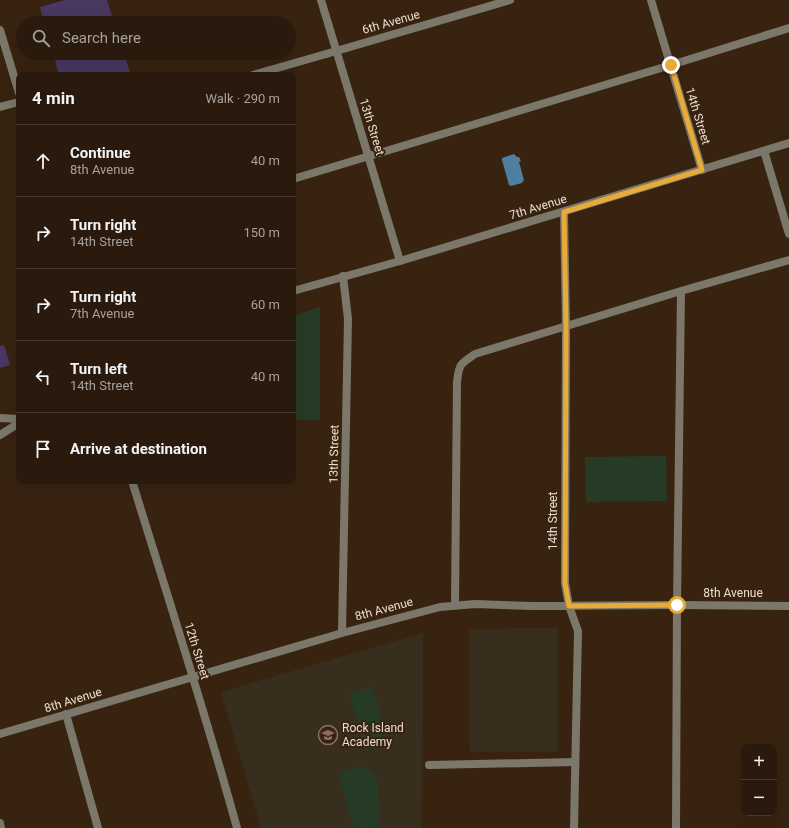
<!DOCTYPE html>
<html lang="en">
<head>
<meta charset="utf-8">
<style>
  body { margin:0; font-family:Roboto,sans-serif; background:#36271b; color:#f1f3f6 }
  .controls { position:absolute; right:12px; bottom:12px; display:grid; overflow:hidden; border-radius:8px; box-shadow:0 4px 16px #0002 }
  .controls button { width:36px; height:36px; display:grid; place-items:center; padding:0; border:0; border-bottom:1px solid #46382e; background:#2a1a0d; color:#f1f3f6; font:20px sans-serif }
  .stop { position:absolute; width:12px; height:12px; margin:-9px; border:3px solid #e8ab37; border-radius:50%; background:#fff }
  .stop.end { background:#e8ab37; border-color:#fff; box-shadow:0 1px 4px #0008 }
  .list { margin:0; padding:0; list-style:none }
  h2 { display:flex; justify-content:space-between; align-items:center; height:52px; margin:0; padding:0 16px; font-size:17px }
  h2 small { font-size:13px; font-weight:400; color:#a5a19d }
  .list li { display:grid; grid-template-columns:26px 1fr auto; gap:12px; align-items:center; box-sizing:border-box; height:72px; padding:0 16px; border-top:1px solid #46382e }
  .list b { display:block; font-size:15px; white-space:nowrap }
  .list p { margin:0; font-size:13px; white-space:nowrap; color:#a5a19d }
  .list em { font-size:13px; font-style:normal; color:#a5a19d }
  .icon { flex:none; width:22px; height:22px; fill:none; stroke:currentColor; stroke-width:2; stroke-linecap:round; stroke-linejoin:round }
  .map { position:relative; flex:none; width:789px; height:828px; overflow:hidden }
  .search { position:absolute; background:#2a1a0d; box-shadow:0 4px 16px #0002; left:16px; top:16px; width:280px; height:44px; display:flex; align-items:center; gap:10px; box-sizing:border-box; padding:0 14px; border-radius:22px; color:#a5a19d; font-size:15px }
  .panel { position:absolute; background:#2a1a0d; box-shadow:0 4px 16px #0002; left:16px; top:72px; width:280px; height:412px; border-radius:8px }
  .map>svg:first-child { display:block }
</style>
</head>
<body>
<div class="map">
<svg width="789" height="828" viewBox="0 0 789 828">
  <rect width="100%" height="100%" fill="#382311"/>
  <path fill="#372e1e" d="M557,628v124h-87l-1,-123z
    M423,633l-1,186 -1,9h-160l-40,-136z"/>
  <path fill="#263b26" d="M320,307v113h-27v-104z
    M666,456l1,45 -81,1 -1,-45z
    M372,687l16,57 -23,6 -16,-57z
    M358,766l15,6 5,15 2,32 -5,9h-21l-15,-54z"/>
  <path fill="#507ea0" d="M514,154l3,3h2l2,4 -2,1 5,18 -2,3 -11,3 -2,-1 -7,-25v-2z"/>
  <path fill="#493862" d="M65,0h42l7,23h-70l-4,-16z
    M53,53h71l6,20 -7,2h-64z
    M4,345l6,20 -10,3v-22z"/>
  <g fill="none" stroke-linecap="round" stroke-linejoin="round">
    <path stroke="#7b776a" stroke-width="8" d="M253,75l73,-21
      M293,179l378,-114 118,-37
      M455,605l2,-223c2,-18 3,-18 18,-28l206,-63 108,-31
      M66,714l32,114
      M429,765l146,-3
      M0,823l1,5
      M676,828l1,-223 4,-314"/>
    <path stroke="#7b776a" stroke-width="8" d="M321,0l79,261
      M651,0l51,170
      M0,30l19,63
      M326,54l184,-54
      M0,107l19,-5
      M764,151l25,83
      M564,212l2,114 -1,257 4,23 9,25 -4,197
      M342,633l6,-314 -5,-43
      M0,734l342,-101 98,-26 35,-3 58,2 144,-1 112,1"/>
    <path stroke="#7b776a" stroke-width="8" d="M293,291l107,-30 389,-118
      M0,418l19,1
      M0,435l19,-12
      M132,481c36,116 73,231 105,347"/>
  </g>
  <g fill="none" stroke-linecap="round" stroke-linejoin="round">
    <path stroke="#e8ab37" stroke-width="5" d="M671,65l31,105 -138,42 2,114 -1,257 4,23 108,-1"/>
  </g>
  <defs>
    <symbol id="school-ring" viewBox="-11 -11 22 22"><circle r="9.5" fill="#382311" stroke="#8d6e63" stroke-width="1.5"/><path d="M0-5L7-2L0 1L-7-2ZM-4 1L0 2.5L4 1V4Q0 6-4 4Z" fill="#8d6e63"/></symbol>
  </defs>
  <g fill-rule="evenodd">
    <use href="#school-ring" x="317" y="724" width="22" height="22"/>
  </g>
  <g text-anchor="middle" stroke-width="4" stroke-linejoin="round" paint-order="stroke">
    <g font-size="12" fill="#ecddd2" stroke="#382311">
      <text transform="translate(391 22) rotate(-16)" y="4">6th Avenue</text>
      <text transform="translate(698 116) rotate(73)" y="4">14th Street</text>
      <text transform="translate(372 127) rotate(73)" y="4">13th Street</text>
      <text transform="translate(538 207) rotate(-17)" y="4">7th Avenue</text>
      <text transform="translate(334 454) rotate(-89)" y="4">13th Street</text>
      <text transform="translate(553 521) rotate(-90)" y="4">14th Street</text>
      <text x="733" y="597">8th Avenue</text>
      <text transform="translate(384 609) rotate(-15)" y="4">8th Avenue</text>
      <text transform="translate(197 651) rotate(73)" y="4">12th Street</text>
      <text transform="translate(73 700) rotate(-17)" y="4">8th Avenue</text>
    </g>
    <g font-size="12" fill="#ecddd2" stroke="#382311" text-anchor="start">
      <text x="342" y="732">Rock Island<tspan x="342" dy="14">Academy</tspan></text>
    </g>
  </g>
</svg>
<div class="controls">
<button>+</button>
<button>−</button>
</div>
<div class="stop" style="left:677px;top:605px"></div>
<div class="stop end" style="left:671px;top:65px"></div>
<div class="search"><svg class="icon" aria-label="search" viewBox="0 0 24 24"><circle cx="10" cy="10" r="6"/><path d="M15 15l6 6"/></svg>Search here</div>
<section class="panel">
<h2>4 min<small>Walk · 290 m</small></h2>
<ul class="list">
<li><svg class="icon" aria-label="ahead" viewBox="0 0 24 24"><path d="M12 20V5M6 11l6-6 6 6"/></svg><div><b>Continue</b><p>8th Avenue</p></div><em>40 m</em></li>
<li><svg class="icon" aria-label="right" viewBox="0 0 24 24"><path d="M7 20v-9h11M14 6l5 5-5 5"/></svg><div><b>Turn right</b><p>14th Street</p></div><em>150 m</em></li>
<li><svg class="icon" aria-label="right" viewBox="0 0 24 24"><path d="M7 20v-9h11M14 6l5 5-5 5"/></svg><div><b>Turn right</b><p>7th Avenue</p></div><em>60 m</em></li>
<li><svg class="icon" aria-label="left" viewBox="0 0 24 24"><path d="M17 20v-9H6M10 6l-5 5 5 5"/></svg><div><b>Turn left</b><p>14th Street</p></div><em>40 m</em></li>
<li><svg class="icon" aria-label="arrive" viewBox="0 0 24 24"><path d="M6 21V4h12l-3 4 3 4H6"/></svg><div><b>Arrive at destination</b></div></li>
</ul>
</section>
</div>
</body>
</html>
